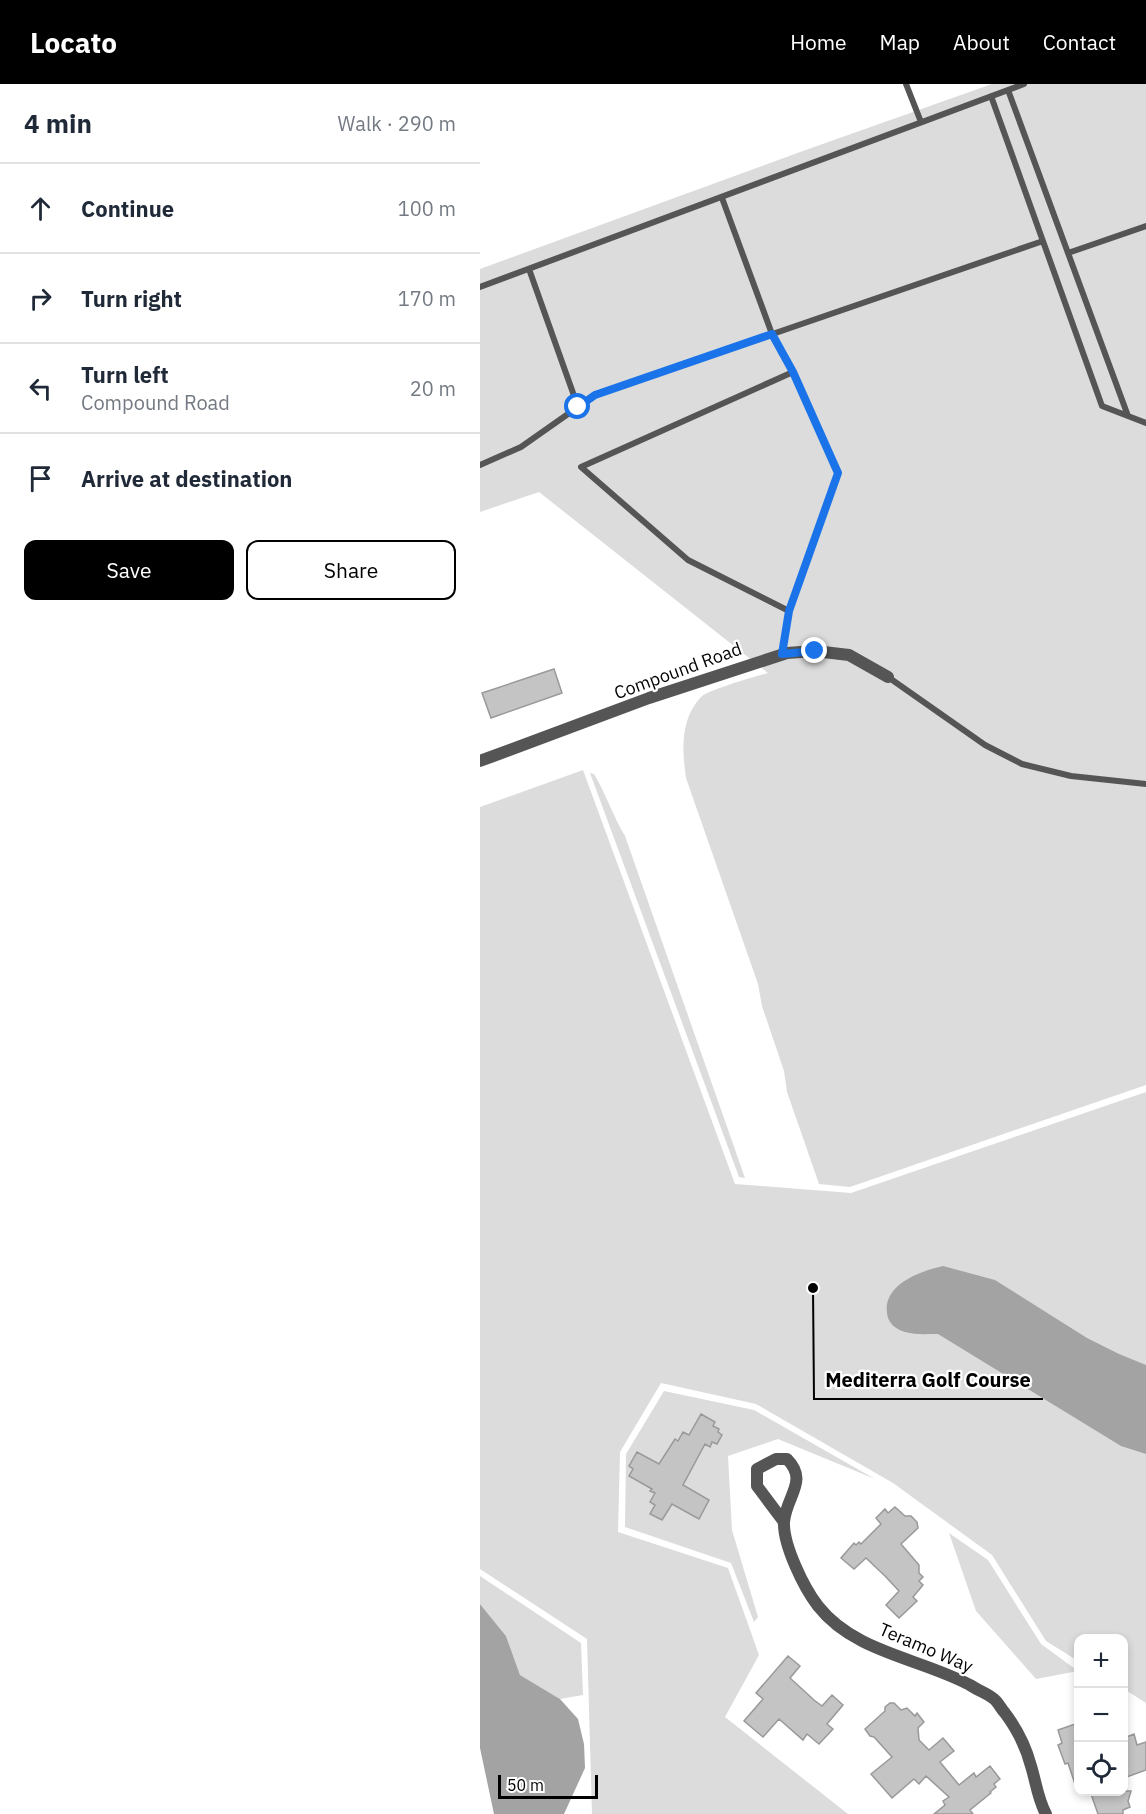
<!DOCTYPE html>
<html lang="en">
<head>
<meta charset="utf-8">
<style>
  body { margin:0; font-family:"IBM Plex Sans",sans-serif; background:#f2f2f3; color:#1f2937 }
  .controls { position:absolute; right:18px; bottom:18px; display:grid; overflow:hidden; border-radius:12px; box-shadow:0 3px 9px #0003 }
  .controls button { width:54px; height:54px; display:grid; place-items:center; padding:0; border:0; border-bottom:2px solid #e0e1e3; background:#fff; color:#1f2937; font:30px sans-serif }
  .scale { position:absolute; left:18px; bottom:15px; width:100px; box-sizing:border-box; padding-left:6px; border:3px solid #000; border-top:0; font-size:16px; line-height:21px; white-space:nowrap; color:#000; -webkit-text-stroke:4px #fff; paint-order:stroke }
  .stop { position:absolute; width:18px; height:18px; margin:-14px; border:4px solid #1a73e8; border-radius:50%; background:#fff }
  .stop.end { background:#1a73e8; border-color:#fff; box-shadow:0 2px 6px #0008 }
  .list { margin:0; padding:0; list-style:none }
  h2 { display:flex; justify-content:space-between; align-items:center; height:78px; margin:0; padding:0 24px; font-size:26px }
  h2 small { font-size:20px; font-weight:400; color:#747a83 }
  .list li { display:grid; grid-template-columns:39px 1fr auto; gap:18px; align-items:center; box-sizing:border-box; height:90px; padding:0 24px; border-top:2px solid #e0e1e3 }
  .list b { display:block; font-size:22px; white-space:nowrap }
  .list p { margin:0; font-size:20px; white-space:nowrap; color:#747a83 }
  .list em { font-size:20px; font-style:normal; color:#747a83 }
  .actions { display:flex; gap:12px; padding:18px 24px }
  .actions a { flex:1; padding:14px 0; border:2px solid #000; border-radius:12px; text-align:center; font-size:21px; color:#000 }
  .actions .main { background:#000; color:#fff }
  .icon { flex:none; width:33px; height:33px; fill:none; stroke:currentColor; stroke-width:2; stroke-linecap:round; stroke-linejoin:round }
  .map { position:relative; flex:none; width:666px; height:1730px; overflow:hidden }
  header { display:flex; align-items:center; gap:36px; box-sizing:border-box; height:84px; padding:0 30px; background:#000; color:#fff }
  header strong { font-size:28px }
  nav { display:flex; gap:33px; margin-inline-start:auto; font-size:21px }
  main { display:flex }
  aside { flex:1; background:#fff }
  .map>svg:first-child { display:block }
</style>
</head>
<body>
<header>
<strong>Locato</strong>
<nav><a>Home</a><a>Map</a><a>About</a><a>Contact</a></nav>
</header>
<main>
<aside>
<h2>4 min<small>Walk · 290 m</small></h2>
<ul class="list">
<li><svg class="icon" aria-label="ahead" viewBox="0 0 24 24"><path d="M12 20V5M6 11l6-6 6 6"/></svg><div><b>Continue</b></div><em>100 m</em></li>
<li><svg class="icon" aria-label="right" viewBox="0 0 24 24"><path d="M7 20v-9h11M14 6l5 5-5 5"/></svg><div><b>Turn right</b></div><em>170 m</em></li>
<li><svg class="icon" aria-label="left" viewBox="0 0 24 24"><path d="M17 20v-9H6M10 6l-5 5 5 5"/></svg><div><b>Turn left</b><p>Compound Road</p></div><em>20 m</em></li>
<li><svg class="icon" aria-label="arrive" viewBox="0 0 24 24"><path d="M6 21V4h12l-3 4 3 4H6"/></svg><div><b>Arrive at destination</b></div></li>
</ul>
<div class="actions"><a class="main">Save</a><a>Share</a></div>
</aside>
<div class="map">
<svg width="666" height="1730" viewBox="0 0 666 1730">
  <rect width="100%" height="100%" fill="#fff"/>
  <path fill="#dcdcdc" d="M512,0h154v1001l-296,102 -31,-3 -32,-92 -3,-21 -22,-65 -4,-22 -72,-206c-4,-27 -6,-59 15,-81 7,-7 56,-21 67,-24l-229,-181 -59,20v-243l320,-117z
    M103,686l152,414 116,9 295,-101v611l-22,-14v-51h-46v23l-32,-20 -54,-86 -99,-72 -137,-79 -95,-21 -41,69 -2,80 110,36 31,87 -34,62 123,97h-256l-5,-175 -107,-70v-762z
    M110,689l4,1c12,20 19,42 31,62l120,342 -6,-1z
    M184,1307l90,19 121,69 -97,-40 -50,17 4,74 26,87 -4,5 -23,-59 -106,-36 1,-73z
    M469,1449l39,27 53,84 37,27 -42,8 -60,-68z
    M0,1492l101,67 2,52 -23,4 -40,-24 -14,-39 -26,-32z"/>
  <path fill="#a3a3a3" d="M463,1182l52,14 92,58 32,16 27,11v89l-25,-8 -183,-112c-11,0 -23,1 -33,-2 -10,-3 -17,-9 -18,-19 -4,-29 34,-42 56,-47z
    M0,1520l26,32 14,39 40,24 18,20 6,25 1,24 -21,46h-70l-14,-66z"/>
  <path fill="#c4c4c4" stroke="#999" stroke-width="1.5" d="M74,585l8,24 -71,25 -9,-25z
    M221,1330l14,8 -2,4 6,3 -1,3 4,3 -5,9 -5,-2 -2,5 -5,-3 -22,41 26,15 -10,19 -27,-15 -10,16 -12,-6 5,-9 -5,-3 5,-9 -5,-2 2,-2 -23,-13 4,-7 -4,-3 8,-14 22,12 16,-25 3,2 5,-9 6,3z
    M415,1423l10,9h6l6,6 1,6 -17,16 18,21v8l4,4 -4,4 4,4 -10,12 4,4 -18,17 -13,-13 13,-14 -14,-15 -19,-18 -12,11 -13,-11 13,-15 2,2 3,-3 2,2 20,-20 -5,-6 9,-9 3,4z
    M308,1572l12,10 -10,12 24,22 8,6 10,-11 11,10 -16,19 6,5 -14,15 -12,-10 -4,6 -24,-21 -16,18 -19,-16 19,-22 -7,-6z
    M410,1619h4l7,7 6,-2 8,8 2,-3 7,9 -6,6 1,12 10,10 14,-12 11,13 -14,11 19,23 15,-12 2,4 14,-11 10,13 -6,5 2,3 -6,5 1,1 -21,17 3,4h-39l11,-9 -2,-4 6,-4 -23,-21 -7,8 -5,-5 -22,19 -21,-24 21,-17 -18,-20 -4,-1 -5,-7 20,-18v-4z
    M598,1639v64h-2l-8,-24 -3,1 -7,-19 4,-2 -4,-13z
    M654,1650l3,11 9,-3v28l-22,8v-40z
    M610,1707h41l-3,10 2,6 -7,3v4h-25z"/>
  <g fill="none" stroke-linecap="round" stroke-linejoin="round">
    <path stroke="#555" stroke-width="6" d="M426,0l15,38
      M528,6l60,163
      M511,12l111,310 44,17
      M242,114l50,136 21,38 -212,95 107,93 101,51
      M49,185l49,138
      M0,203l544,-203
      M648,332l-60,-163 78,-27
      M0,381l41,-18 74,-52 448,-154
      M302,570l7,-43 49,-138 -45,-101
      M408,593l97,68 37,19 49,12 75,8"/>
    <path stroke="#555" stroke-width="12" d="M0,677l169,-63 138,-45 28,-2 34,4 39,22
      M304,1438l-27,-36v-17l19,-10h11c22,22 -1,37 -3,63 -1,23 20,66 34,84 37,47 102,52 152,79 7,5 17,8 24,14 4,3 7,10 11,14 12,16 21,34 26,53 5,16 7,34 15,48"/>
  </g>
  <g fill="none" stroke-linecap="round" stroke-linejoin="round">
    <path stroke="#1a73e8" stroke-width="8" d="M98,323l17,-12 177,-61 21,38 45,101 -49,138 -7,43 33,-3"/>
  </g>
  <g text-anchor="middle" stroke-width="4.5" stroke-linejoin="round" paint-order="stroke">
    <g font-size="18" fill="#000" stroke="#fff">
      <text transform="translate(198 587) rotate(-20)" y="6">Compound Road</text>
      <text transform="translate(446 1564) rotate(23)" y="6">Teramo Way</text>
    </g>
  </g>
  <path fill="none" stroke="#000" stroke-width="2" d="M333 1204L334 1315H563"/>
  <circle fill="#000" stroke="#fff" stroke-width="2" cx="333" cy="1204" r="6"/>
  <g font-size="20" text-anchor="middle" font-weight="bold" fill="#000" stroke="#fff" stroke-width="4.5" stroke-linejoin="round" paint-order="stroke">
    <text x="448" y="1303">Mediterra Golf Course</text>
  </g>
</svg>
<div class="controls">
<button>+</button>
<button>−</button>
<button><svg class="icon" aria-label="locate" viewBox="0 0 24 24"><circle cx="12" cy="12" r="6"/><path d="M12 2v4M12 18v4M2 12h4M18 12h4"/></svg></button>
</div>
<div class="scale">50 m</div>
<div class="stop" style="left:98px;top:323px"></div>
<div class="stop end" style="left:335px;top:567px"></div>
</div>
</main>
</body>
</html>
